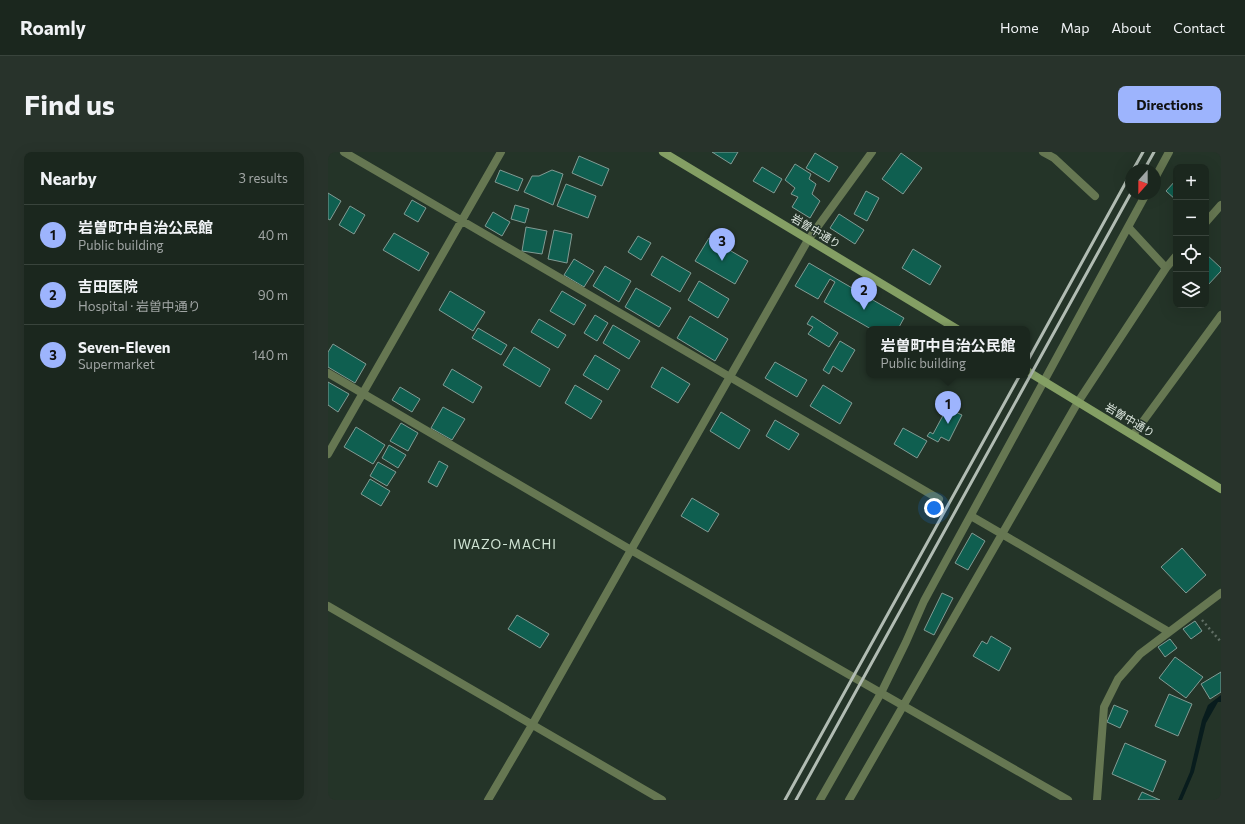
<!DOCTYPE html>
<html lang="en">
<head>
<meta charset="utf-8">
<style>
  body { margin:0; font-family:Commissioner,"Noto Sans JP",sans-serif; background:#28332b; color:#f1f3f6 }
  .controls { position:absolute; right:12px; top:12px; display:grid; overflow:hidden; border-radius:8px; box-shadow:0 4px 16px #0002 }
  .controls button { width:36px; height:36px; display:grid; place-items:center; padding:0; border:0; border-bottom:1px solid #39443c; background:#1b271e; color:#f1f3f6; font:20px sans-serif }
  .compass { position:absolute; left:797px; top:12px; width:36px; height:36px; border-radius:50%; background:#1b271e; box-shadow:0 4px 16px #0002; rotate:201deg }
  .you { position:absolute; left:606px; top:356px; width:14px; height:14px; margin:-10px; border:3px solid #fff; border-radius:50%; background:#1a73e8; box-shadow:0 0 0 6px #1a73e833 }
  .badge { display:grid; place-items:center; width:26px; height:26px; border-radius:50%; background:#9db4fd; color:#111; font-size:13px; font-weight:700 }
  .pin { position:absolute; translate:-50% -33px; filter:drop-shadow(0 1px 2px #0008) }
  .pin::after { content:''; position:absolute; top:21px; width:14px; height:12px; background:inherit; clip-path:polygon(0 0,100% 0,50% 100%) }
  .popup { position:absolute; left:538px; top:174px; width:164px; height:52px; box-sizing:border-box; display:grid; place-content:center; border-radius:8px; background:#1b271e; filter:drop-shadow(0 1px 3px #0005); font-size:13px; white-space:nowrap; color:#a0a5a4 }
  .popup b { font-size:15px; color:#f1f3f6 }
  .popup::after { content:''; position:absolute; left:50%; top:100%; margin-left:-8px; border:8px solid transparent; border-top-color:#1b271e }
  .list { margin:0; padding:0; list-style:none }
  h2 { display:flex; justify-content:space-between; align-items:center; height:52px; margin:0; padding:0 16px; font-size:17px }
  h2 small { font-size:13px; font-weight:400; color:#a0a5a4 }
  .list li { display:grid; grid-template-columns:26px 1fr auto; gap:12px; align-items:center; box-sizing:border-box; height:60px; padding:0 16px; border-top:1px solid #39443c }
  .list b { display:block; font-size:15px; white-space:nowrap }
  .list p { margin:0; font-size:13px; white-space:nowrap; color:#a0a5a4 }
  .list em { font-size:13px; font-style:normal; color:#a0a5a4 }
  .icon { flex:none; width:22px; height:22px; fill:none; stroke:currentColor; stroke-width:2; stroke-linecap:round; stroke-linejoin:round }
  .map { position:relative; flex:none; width:893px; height:648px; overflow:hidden; border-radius:8px }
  header { display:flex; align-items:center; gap:24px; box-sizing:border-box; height:56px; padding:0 20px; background:#1b271e; border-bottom:1px solid #39443c }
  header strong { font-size:19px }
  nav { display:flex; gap:22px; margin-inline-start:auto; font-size:14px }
  .intro { display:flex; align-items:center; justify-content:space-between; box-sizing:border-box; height:96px; padding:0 24px }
  h1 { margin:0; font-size:28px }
  .button { padding:10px 18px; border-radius:8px; background:#9db4fd; color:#111; font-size:14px; font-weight:700 }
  main { display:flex; gap:24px; padding:0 24px }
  aside { flex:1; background:#1b271e; border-radius:8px; box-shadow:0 4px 16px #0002 }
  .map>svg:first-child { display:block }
</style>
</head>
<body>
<header>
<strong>Roamly</strong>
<nav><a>Home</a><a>Map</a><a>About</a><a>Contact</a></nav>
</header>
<div class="intro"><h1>Find us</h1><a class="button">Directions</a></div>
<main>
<aside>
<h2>Nearby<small>3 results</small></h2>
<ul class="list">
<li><span class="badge">1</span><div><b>岩曽町中自治公民館</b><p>Public building</p></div><em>40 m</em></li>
<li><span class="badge">2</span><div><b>吉田医院</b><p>Hospital · 岩曽中通り</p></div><em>90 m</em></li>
<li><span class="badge">3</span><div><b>Seven-Eleven</b><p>Supermarket</p></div><em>140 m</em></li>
</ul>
</aside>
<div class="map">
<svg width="893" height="648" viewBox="0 0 893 648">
  <rect width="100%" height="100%" fill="#243428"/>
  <path fill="#081c1d" d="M893,543v7h-3l-12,21 -12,49 -12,28h-4l12,-28 12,-52 6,-15z"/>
  <path fill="#0f5f50" stroke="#829b94" d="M384,0h26l-7,12z
    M487,1l23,14 -9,15 -23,-14z
    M573,1l21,15 -19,26 -21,-15z
    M251,4l30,13 -7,17 -30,-13z
    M467,12l16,10 -2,5 7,5 -4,10 8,7 -10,17 -18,-11 6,-10 -7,-3 4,-6 -10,-8z
    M434,15l20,12 -8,14 -21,-12z
    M172,18l23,9 -5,12 -23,-9z
    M224,18l11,4 -10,31 -29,-13 8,-16h7z
    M848,28v20l-10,-9z
    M238,32l30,12 -8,22 -31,-12z
    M538,39l13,7 -12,23 -13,-7z
    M0,41l13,8 -11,19 -2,-1z
    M84,48l14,8 -8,14 -14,-8z
    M187,53l14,4 -4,14 -14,-4z
    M22,54l15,9 -11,19 -15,-9z
    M165,60l17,10 -8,14 -17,-10z
    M511,62l25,16 -9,14 -25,-16z
    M198,75l21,4 -5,23 -20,-3z
    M226,78l18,4 -5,29 -19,-4z
    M66,81l35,20 -10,18 -36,-21z
    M310,84l13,7 -10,17 -13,-8z
    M381,86l39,23 -13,23 -40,-23z
    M585,97l28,17 -11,19 -28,-17z
    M878,102l15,14v3l-14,15 -1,-2z
    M334,104l29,17 -11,19 -29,-17z
    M246,107l20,12 -10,16 -20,-12z
    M481,111l95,55 -6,11h-27l-47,-27 11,-20 -5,-3 -12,20 -23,-13z
    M277,114l26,15 -12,21 -26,-16z
    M371,129l30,18 -11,19 -30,-18z
    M308,136l35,20 -12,19 -34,-20z
    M122,139l35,21 -12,19 -34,-21z
    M234,139l24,14 -12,20 -24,-14z
    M267,163l13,8 -11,18 -13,-8z
    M362,164l38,23 -13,22 -38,-23z
    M484,164l26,17 -9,14 -21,-13 5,-7 -6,-3z
    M211,167l27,16 -8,13 -27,-16z
    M285,173l27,16 -11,18 -26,-16z
    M150,176l29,17 -6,10 -29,-17z
    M512,189l15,9 -13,22 -9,-6 -4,8 -6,-4z
    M5,192l33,20 -11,19 -27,-16v-15z
    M186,195l36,22 -10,18 -37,-22z
    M267,203l25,15 -12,20 -25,-15z
    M447,210l32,18 -10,17 -32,-19z
    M334,215l28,17 -12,19 -27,-16z
    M124,217l30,18 -9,16 -30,-18z
    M0,230l21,12 -11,18 -10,-7z
    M247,233l27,16 -11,18 -26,-16z
    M495,233l29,18 -12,21 -30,-18z
    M72,235l20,12 -8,13 -20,-12z
    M115,255l22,12 -13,21 -21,-12z
    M619,256l15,7 -13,26 -8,-4 -3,5 -11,-6 3,-4 3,2z
    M393,260l29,18 -11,19 -29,-18z
    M447,268l24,14 -10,16 -23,-14z
    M73,271l17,10 -10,18 -18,-10z
    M28,275l29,18 -12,19 -29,-17z
    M575,276l24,13 -10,17 -23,-14z
    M61,293l17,10 -8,13 -16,-10z
    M111,309l9,5 -11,21 -9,-5z
    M50,310l18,10 -9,14 -17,-10z
    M42,327l20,12 -9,15 -20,-12z
    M364,346l27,16 -11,18 -27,-16z
    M644,381l13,8 -17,29 -13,-7z
    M854,396l24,27 -20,18 -25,-26z
    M614,441l11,5 -19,37 -10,-5z
    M189,463l32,19 -9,14 -32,-19z
    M867,469l7,10 -11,8 -8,-10z
    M663,484l20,12 -12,23 -26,-15 9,-15 5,3z
    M842,487l7,9 -12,9 -7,-10z
    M847,505l28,20 -17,21 -27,-20z
    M893,520v20l-11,7 -9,-15z
    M841,542l23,10 -14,32 -23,-10z
    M786,553l14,6 -8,17 -13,-6z
    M797,591l41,18 -13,31 -41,-18z
    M814,640l18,8h-22z"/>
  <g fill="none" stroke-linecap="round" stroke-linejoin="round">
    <path stroke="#616f65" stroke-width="2.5" stroke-dasharray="2 3" stroke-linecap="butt" d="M874,468l19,22"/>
    <path stroke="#667752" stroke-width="8" d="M16,0l595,347
      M715,0l11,6 41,38
      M827,26l14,-26
      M878,70l15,-17
      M800,75l38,41
      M0,221l303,177 437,250
      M805,283l88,-120
      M0,302l173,-302
      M643,364l31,18 167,98
      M0,454l334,194
      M160,648l44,-75 99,-175 177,-310 64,-88
      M492,648l61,-107 25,-51 18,-41 222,-407
      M521,648l229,-398 88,-134 10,-12
      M769,648l7,-93 14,-28 22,-25 81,-61"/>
    <path stroke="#849f64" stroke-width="8" d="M335,0l294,177
      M699,219l194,118"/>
    <path stroke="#b1bcb3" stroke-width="3" d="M805,18l10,-18
      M816,18l10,-18
      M699,210l104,-189
      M457,648l235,-425
      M468,648l335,-607"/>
  </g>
  <g text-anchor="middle" stroke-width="3" stroke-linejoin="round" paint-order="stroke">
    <g font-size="11" fill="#dfe9e1" stroke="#243428">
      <text transform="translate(488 79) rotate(31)" y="4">岩曽中通り</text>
      <text transform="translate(802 268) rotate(31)" y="4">岩曽中通り</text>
    </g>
    <g font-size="13" letter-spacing="1" fill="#d2e6d6" stroke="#243428">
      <text x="177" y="397">IWAZO-MACHI</text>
    </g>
  </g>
</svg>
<div class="controls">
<button>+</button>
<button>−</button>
<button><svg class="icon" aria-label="locate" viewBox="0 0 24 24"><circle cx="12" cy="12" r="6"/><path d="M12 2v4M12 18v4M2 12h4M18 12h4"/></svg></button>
<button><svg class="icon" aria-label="layers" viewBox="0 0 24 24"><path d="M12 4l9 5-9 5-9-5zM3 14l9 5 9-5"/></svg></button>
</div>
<svg class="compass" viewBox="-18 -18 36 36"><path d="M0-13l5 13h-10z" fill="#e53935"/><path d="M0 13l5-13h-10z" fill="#a0a5a4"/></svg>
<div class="you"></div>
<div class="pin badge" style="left:620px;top:272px">1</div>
<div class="popup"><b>岩曽町中自治公民館</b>Public building</div>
<div class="pin badge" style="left:536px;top:158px">2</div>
<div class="pin badge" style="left:394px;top:109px">3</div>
</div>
</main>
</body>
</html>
